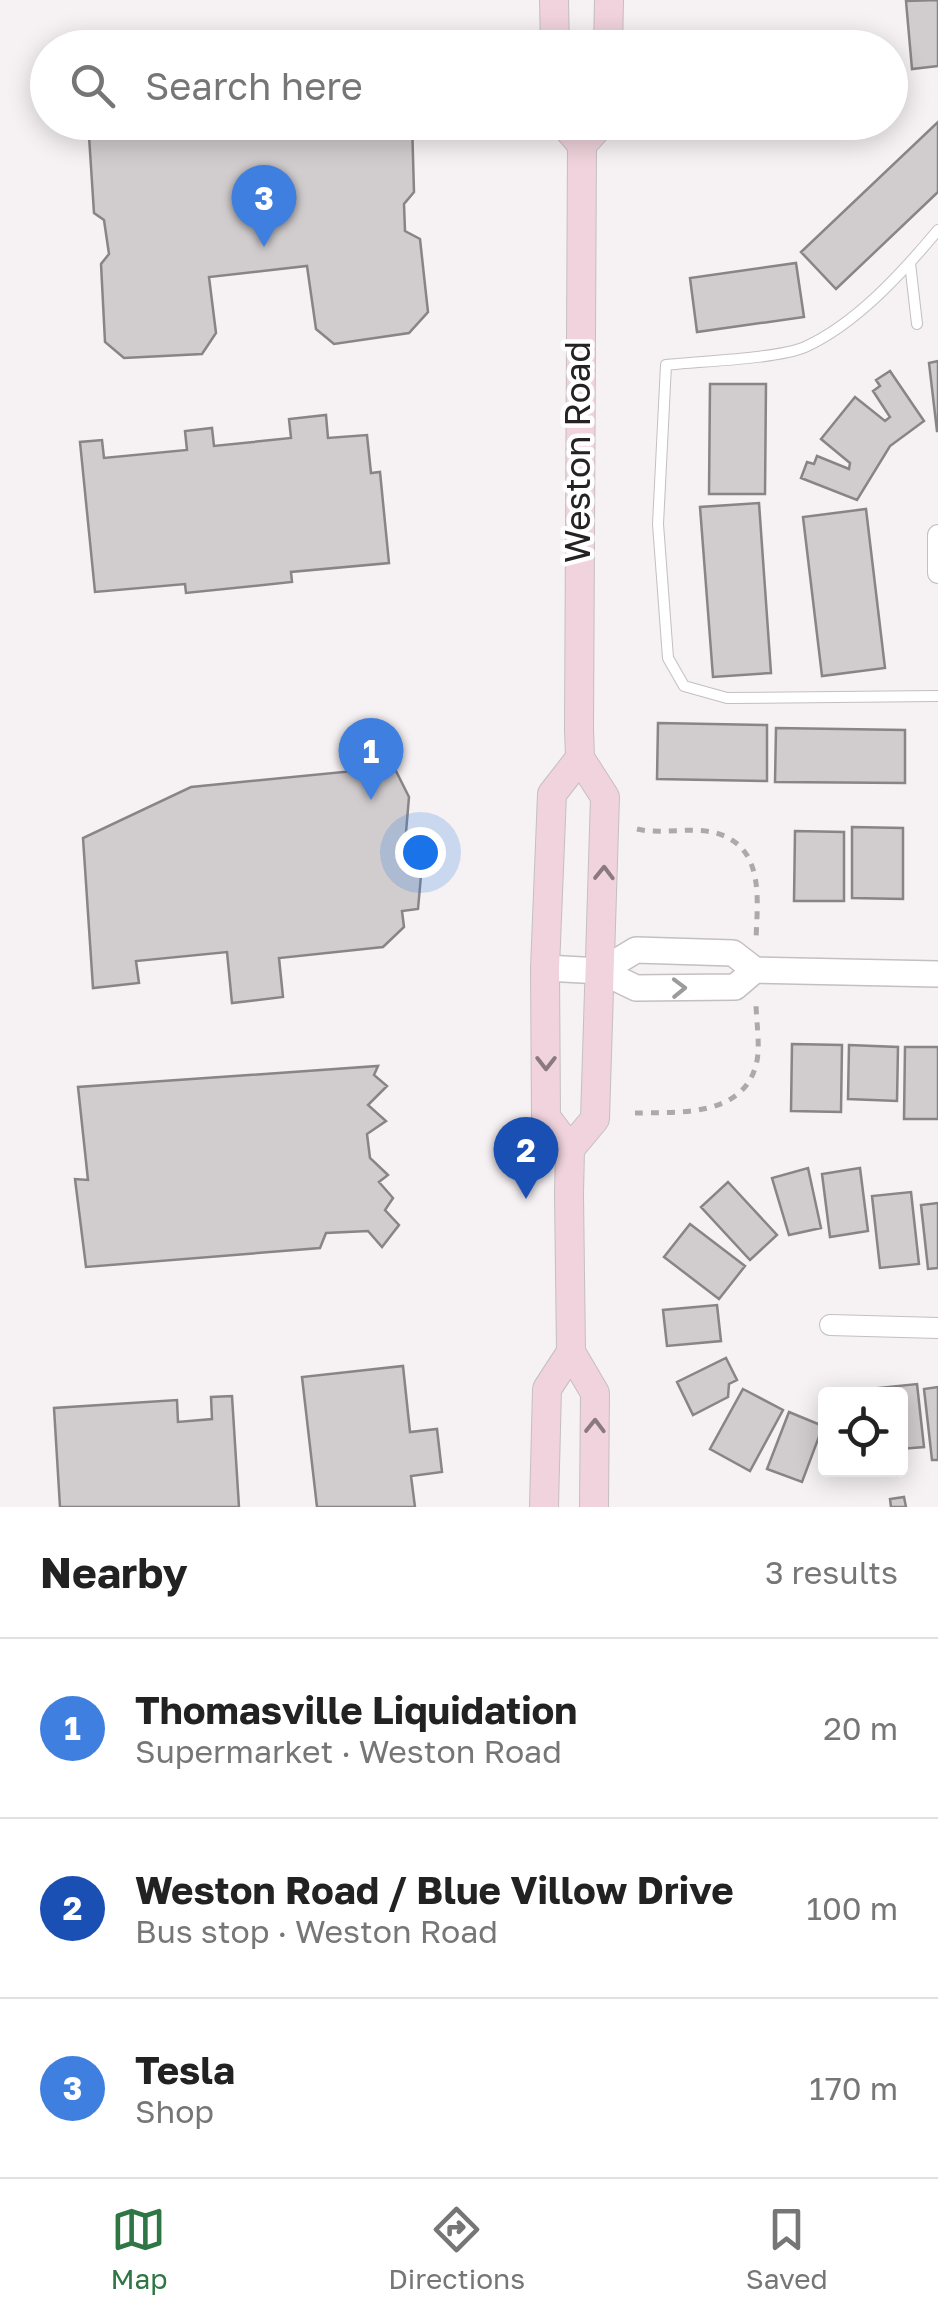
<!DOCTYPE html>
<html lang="en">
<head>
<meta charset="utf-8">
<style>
  body { margin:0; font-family:"Golos Text",sans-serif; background:#f6f6f6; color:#222 }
  .controls { position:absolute; right:30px; bottom:30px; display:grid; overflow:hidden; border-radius:10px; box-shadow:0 5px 25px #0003 }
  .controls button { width:90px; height:90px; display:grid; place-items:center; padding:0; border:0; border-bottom:2px solid #e0e0e0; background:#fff; color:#222; font:50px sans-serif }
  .you { position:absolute; left:420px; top:852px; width:35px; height:35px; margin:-25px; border:8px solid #fff; border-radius:50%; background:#1a73e8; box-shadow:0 0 0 15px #1a73e833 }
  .badge { display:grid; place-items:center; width:65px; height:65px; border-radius:50%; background:#2e7644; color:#fff; font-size:32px; font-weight:700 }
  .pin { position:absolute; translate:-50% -82px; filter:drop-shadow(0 2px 5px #0008) }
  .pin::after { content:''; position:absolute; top:52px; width:35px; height:30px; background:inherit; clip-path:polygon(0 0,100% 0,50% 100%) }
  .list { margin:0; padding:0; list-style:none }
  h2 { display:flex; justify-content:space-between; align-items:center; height:130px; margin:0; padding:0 40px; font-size:42px }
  h2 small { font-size:32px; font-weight:400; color:#767676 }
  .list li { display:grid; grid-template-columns:65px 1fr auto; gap:30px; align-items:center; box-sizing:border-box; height:180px; padding:0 40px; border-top:2px solid #e0e0e0 }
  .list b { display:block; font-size:38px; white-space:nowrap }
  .list p { margin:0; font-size:32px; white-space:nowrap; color:#767676 }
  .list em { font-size:32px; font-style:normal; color:#767676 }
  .icon { flex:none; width:55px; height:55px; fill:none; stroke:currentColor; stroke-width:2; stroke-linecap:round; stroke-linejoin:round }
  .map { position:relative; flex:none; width:938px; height:1507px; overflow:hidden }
  .search { position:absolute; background:#fff; box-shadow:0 5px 25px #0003; left:30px; right:30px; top:30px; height:110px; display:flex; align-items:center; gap:25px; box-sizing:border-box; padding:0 35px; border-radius:55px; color:#767676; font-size:38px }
  .sheet { height:670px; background:#fff }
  nav { display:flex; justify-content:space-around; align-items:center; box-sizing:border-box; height:140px; border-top:2px solid #e0e0e0; background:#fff; font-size:28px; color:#767676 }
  nav a { display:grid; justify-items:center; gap:5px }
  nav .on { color:#2e7644 }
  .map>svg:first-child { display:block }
</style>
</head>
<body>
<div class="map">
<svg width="938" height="1507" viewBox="0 0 938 1507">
  <rect width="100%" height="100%" fill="#f6f1f2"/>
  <path fill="#d1cccd" stroke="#898485" stroke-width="2.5" d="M938,0v66l-26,3 -6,-68z
    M100,122h312l2,70 -10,12 1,27 15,8 8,73 -19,21 -75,11 -18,-15 -9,-63 -98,11 7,56 -14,21 -78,4 -19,-16 -4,-78 8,-10 -5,-34 -10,-7 -5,-77z
    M938,122v70l-102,97 -35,-37z
    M796,263l8,54 -107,15 -7,-54z
    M938,361v70h-1l-8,-68z
    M890,371l34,50 -34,25 -33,54 -56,-22 6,-16 7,2 3,-8 32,13 1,-6 -29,-24 34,-42 30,24 5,-4 -17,-26 7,-5 -4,-6z
    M710,384h56l-1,110h-56z
    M326,415l2,23 39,-3 4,38 9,-1 9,91 -98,9 1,10 -106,11 -1,-9 -90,8 -15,-150 22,-2 2,18 83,-8 -2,-19 27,-3 2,18 77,-8 -2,-19z
    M759,503l12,170 -58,4 -13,-170z
    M866,509l19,159 -63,8 -19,-159z
    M658,723l109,2v56l-110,-2z
    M776,728l129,2v53l-130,-1z
    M394,767l15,30 -6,71 19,-4 -4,45 -16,2 2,16 -21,20 -104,11 4,39 -51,6 -5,-51 -91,9 3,22 -46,5 -10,-150 108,-51z
    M852,827l51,1v71l-51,-1z
    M795,831l49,1v69h-50z
    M792,1044l50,1 -1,67 -50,-1z
    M849,1045l49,2 -1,54 -49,-2z
    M905,1047h33v72h-34z
    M378,1066l-4,9 13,11 -19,19 18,16 -19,13 3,24 18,17 -9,7 14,16 -8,12 14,15 -17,22 -14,-16 -42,2 -6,15 -234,19 -11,-88 13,1 -10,-93z
    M808,1168l13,60 -32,7 -17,-57z
    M860,1168l8,63 -38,6 -8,-63z
    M728,1182l49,53 -27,25 -49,-53z
    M911,1192l8,72 -39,4 -8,-72z
    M938,1203v65l-10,1 -7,-64z
    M690,1224l55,42 -26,33 -55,-42z
    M717,1305l4,36 -54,5 -4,-36z
    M726,1358l11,22 -8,4 -1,13 -35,18 -16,-33z
    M403,1366l7,66 27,-3 5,43 -31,4 4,31h-98l-15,-130z
    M917,1384l7,63 -24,2v-55h-21l-1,-6z
    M938,1387v73h-6l-8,-71z
    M743,1389l40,21 -33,61 -40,-22z
    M232,1396l7,111h-179l-6,-99 123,-8 1,22 34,-3 -1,-22z
    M789,1412l34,14 -21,56 -35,-13z
    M835,1470h38v3l-38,1z
    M904,1497l2,10h-15l-1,-8z"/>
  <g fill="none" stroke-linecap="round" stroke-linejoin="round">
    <defs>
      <path id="service" d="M938,230c-35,42 -82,94 -133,117 -28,12 -105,14 -139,18l-8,159 10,134 16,28 43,12 211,-2
        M910,263l7,61"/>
      <path id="minor" d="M938,535v38
        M830,1325l108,3"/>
      <path id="tertiary" d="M545,968l56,3 35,17 99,-1 20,-17
        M601,971l35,-21 97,3 22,17 183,4"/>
      <path id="secondary" d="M554,0l1,48
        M608,48l1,-48
        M562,122l20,23
        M570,1149l-24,-32 -1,-149 7,-174 28,-36
        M544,1507l3,-118 24,-37
        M594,1507l1,-114 -24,-41 -2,-158 1,-45 25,-30 10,-322 -25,-39 -1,-29 3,-584 21,-23"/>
    </defs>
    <use href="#service" stroke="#c4bfc0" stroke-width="12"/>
    <use href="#minor" stroke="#c4bfc0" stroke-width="22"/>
    <use href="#tertiary" stroke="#c4bfc0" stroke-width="28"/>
    <use href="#secondary" stroke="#c4bfc0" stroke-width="30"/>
    <path stroke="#ada9aa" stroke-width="5" stroke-dasharray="8 8" stroke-linecap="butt" d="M637,829c25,6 54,-3 79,4 50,14 41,69 40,108
      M635,1113c41,-1 107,5 121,-48 5,-17 0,-44 0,-63"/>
    <use href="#service" stroke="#fff" stroke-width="10"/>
    <use href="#minor" stroke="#fff" stroke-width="20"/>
    <use href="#tertiary" stroke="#fff" stroke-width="25"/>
    <use href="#secondary" stroke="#f0d3dc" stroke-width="28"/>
  </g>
  <defs><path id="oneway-chevron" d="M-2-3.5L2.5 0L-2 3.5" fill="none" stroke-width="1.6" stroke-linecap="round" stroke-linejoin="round" transform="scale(2.5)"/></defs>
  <g stroke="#8a7a80">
    <use href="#oneway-chevron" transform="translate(604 873) rotate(-89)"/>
    <use href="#oneway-chevron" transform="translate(546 1063) rotate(90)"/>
    <use href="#oneway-chevron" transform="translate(595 1426) rotate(-89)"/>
  </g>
  <use stroke="#9c9c9c" href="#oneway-chevron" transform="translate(679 988) rotate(-1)"/>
  <g text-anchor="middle" stroke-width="9" stroke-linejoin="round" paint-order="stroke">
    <g font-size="35" fill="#242223" stroke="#fff">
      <text transform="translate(578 452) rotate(-90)" y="12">Weston Road</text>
    </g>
  </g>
</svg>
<div class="controls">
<button><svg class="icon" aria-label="locate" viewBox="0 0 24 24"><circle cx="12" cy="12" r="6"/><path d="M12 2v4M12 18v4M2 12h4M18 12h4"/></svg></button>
</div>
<div class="you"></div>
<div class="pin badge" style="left:371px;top:800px;background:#3f7fe0">1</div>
<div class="pin badge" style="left:526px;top:1199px;background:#1a4fb4">2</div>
<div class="pin badge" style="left:264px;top:247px;background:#3f7fe0">3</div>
<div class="search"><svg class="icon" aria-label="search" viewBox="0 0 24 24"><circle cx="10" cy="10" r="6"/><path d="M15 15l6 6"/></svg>Search here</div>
</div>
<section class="sheet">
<h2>Nearby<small>3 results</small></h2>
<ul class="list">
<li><span class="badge" style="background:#3f7fe0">1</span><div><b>Thomasville Liquidation</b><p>Supermarket · Weston Road</p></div><em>20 m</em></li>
<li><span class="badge" style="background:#1a4fb4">2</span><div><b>Weston Road / Blue Villow Drive</b><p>Bus stop · Weston Road</p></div><em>100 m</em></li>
<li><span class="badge" style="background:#3f7fe0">3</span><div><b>Tesla</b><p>Shop</p></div><em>170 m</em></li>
</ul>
</section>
<nav>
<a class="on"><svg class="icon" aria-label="map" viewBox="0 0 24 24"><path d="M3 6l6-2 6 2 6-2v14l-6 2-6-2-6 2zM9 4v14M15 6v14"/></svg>Map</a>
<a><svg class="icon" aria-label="directions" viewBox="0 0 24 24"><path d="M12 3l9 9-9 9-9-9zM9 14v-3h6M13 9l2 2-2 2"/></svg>Directions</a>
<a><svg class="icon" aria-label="saved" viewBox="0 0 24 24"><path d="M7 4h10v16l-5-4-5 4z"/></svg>Saved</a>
</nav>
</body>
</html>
